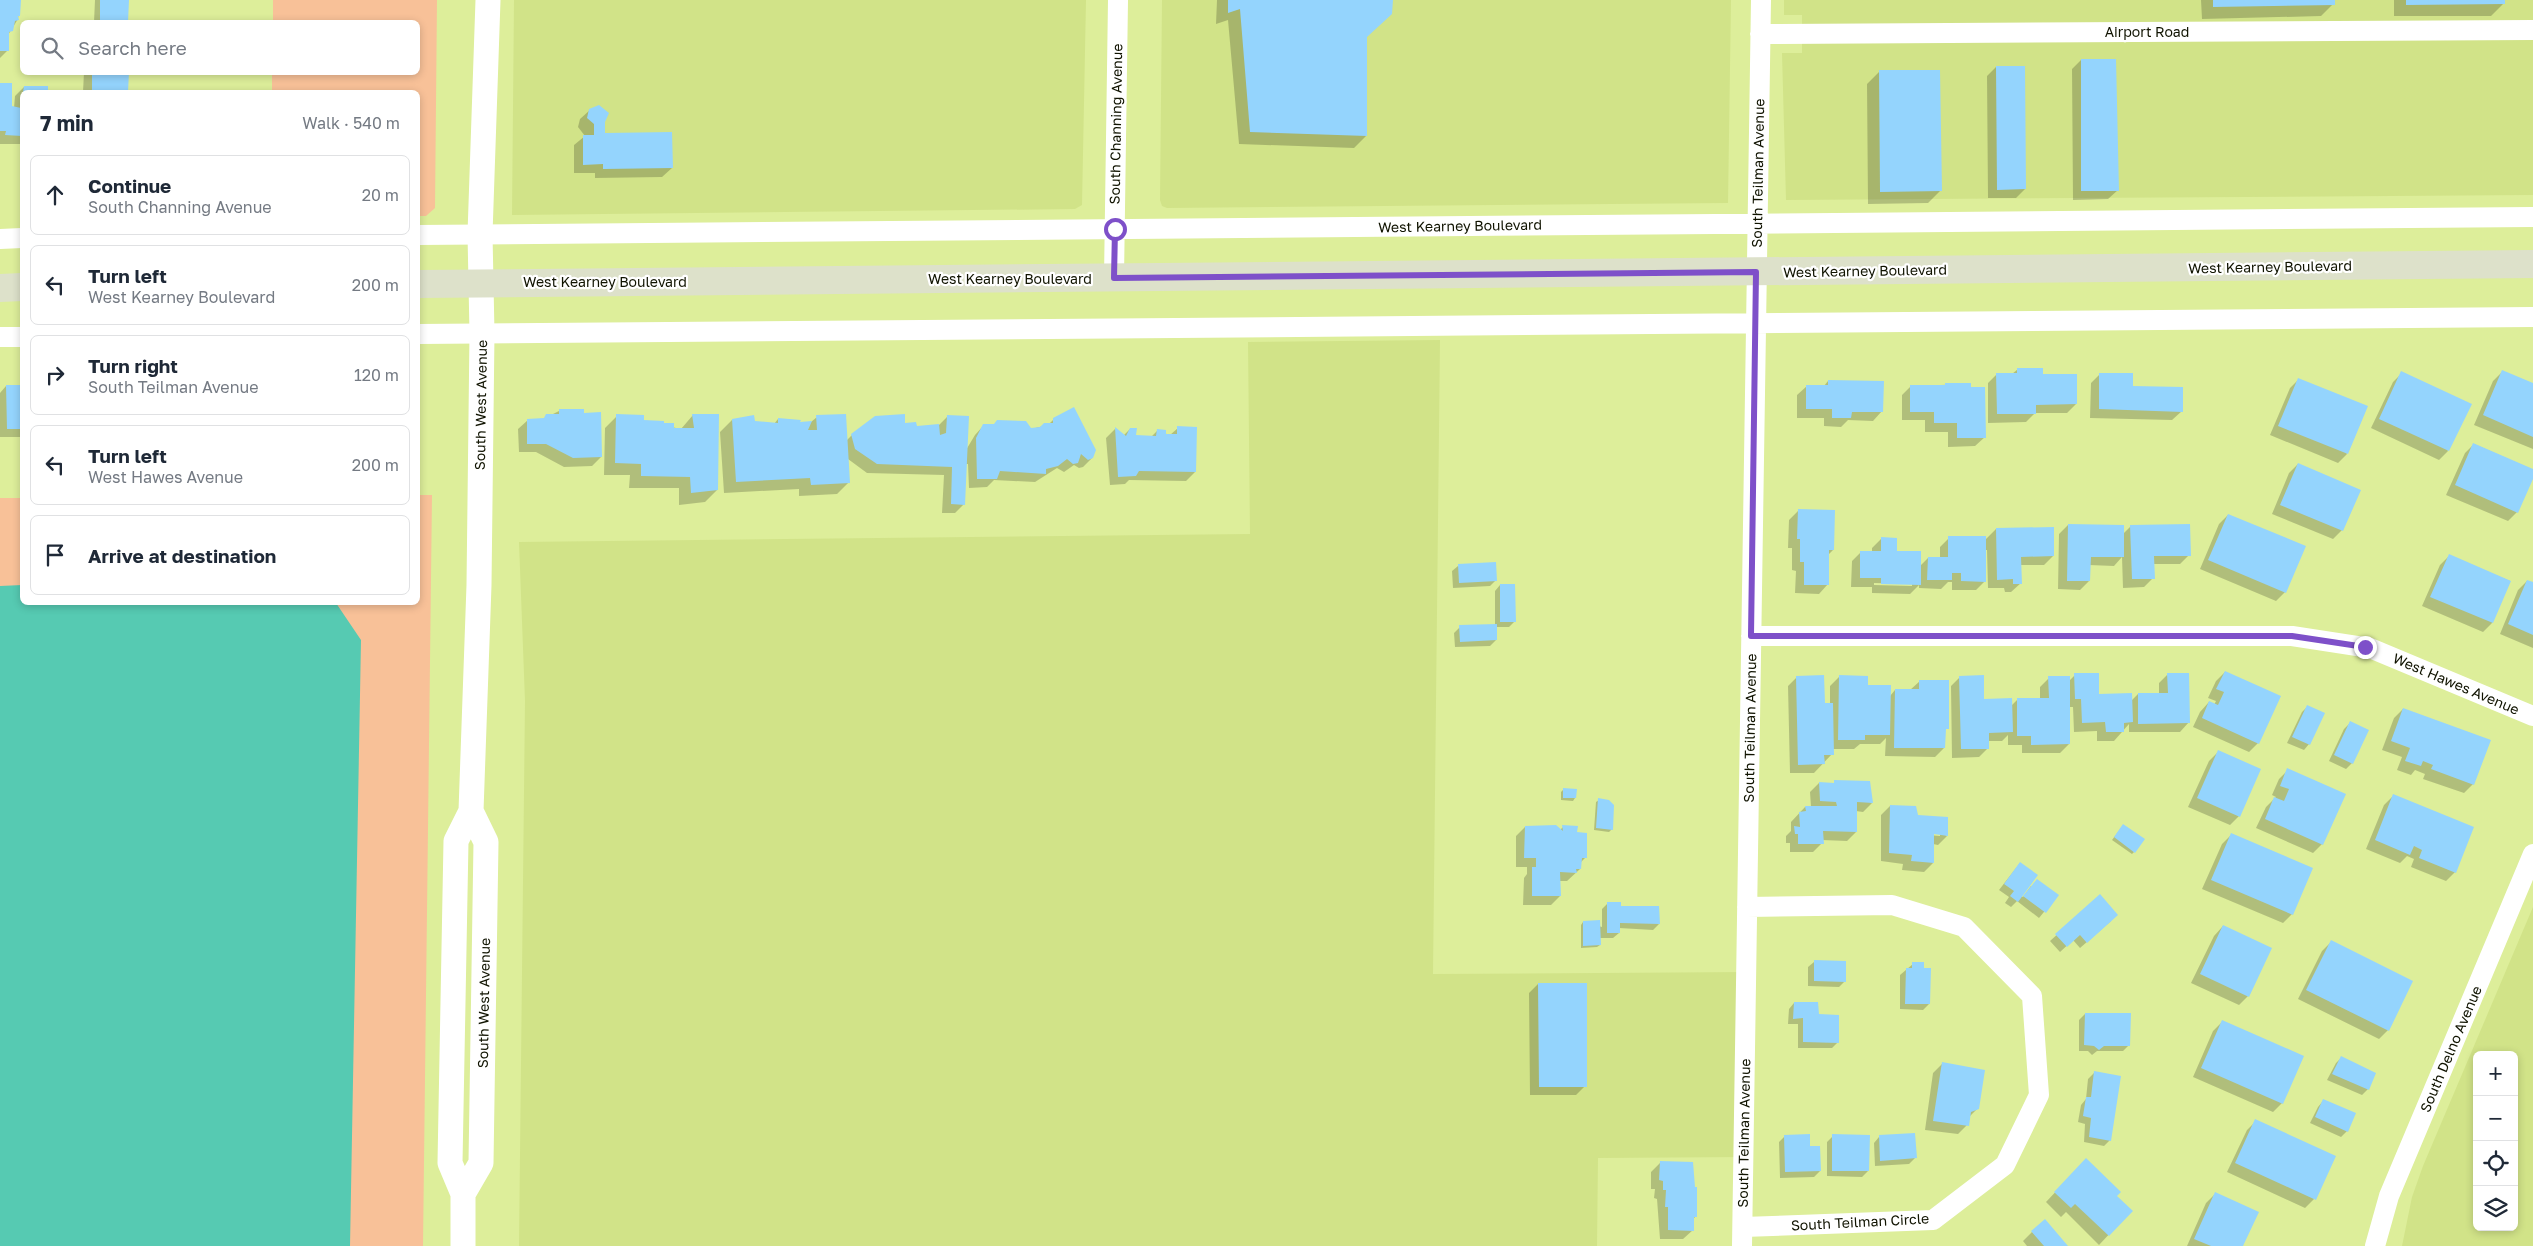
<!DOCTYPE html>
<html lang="en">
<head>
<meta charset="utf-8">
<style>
  body { margin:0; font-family:"Golos Text",sans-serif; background:#f2f2f3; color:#1f2937 }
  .controls { position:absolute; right:15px; bottom:15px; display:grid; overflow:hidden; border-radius:8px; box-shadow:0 2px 8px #0003 }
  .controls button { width:45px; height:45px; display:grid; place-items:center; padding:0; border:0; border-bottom:1px solid #e0e1e3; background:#fff; color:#1f2937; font:25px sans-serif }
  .stop { position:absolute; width:15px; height:15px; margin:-11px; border:4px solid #7e50c9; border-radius:50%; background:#fff }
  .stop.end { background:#7e50c9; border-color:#fff; box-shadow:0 1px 5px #0008 }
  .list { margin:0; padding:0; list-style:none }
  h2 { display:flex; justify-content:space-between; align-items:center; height:65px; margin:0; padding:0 20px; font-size:21px }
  h2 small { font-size:16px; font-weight:400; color:#747a83 }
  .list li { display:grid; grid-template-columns:32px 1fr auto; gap:15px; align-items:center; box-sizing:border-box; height:80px; margin:0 10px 10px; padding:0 10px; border:1px solid #e0e1e3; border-radius:8px }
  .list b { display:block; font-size:19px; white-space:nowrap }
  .list p { margin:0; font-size:16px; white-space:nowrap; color:#747a83 }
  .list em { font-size:16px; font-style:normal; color:#747a83 }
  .icon { flex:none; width:28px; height:28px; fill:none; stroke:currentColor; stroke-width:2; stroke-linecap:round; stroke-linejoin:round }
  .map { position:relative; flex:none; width:2533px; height:1246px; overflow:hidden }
  .search { position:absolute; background:#fff; box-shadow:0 2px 8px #0003; left:20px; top:20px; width:400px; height:55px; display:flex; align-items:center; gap:12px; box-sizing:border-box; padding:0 18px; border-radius:8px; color:#747a83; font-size:19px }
  .panel { position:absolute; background:#fff; box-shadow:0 2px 8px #0003; left:20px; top:90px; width:400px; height:515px; border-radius:8px }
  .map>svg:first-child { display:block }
</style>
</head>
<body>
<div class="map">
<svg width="2533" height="1246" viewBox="0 0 2533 1246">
  <rect width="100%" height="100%" fill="#ddee9a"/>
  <path fill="#d1e388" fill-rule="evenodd" d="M514,0h572l-4,205 -7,4 -563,6z
    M1162,0h569l-3,203 -561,5 -5,-2 -2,-6z
    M1784,0h749v195l-747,5 -4,-147h20v-38h-18z
    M1440,340l-7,634 316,-2 -2,185 -149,1 -1,88h-1078l6,-545 -6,-159 731,-8 -2,-192z
    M2533,907v339h-131l10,-49 11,-31zM2477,1055h37v172h-37z"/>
  <path fill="#f8c198" d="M273,0h164l-2,208 -9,8h-8v-124h-146v-19l146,-1v-50h-145z
    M418,495h14l-9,751h-423v-748h22v104h396z"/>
  <path fill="#56cab2" d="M22,585v17l314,1 25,37 -11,606h-350v-660z"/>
  <path fill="#0003" fill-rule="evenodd" d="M0,0h20l-2,19 -10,16v15l-8,8z
    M95,0h32v22h-33z
    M1217,0h174l-25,38v98l-12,12 -115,-4 -11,-124 -12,4z
    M2201,0h132v4l-12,12 -119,3z
    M2394,0h109v4l-12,12h-97z
    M2081,60l37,130 -10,9 -35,1 -1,-131z
    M1996,67l29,122 -9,9h-28l-1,-122z
    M84,72h44l-1,20h-44z
    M1879,72l61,119 -12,12 -60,1 -1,-120z
    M0,84l11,23 3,1 1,-12 9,-9h23v5h-25v52h-22z
    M590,110l13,12 1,12 68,34 -10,9 -67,1v-5h-21v-28l11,-9 -7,-9 2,-8z
    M2018,369l24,6 34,29 -9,9h-32l-9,9 -38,1v-40l9,-9h15z
    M2502,372l31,13v64l-59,-24 19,-44z
    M2402,373l46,78 -9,9 -68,-32 22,-46z
    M2100,374l32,13 50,24 -10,9 -82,-2 1,-35z
    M2299,379l48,75 -9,9 -68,-28 20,-47z
    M1828,381l54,30 -9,10 -25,-1 -7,7 -17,-1v-8h-27v-23l10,-9h17z
    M1970,384l15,53 -10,9 -27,1v-15h-23v-12h-23v-25l9,-9z
    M6,386h16v51h-22v-44z
    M559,411l42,46 -9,9 -28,1 -28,-15h-17l-1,-23 10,-9 15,-1z
    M693,415l24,75 -12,12 -26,3v-17h-50l1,-13h-26l1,-47 12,-12 64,13z
    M817,417l30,23 5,-5 52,-11 12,4 22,-2 9,-9 19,33 9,-15 9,-10 47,4 17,-4 6,-6 38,39 -9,9 -4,1 -5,-3 -10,7 -7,-4 -22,14 -41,-2 -7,7 -18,1 -1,-24h-2l-2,40 -9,9h-13l2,-38 -77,-2 -19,-14 1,23 -12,12 -38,2v-7l-75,4 -4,-61 12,-12 42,4 4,-5 21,5 12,-2z
    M1178,428l17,44 -9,9 -57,-1 -4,4 -15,1 -4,-47 9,-9 8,7 7,-7 5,8h16l6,-6 13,4z
    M2474,444l59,26v5l-16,37 -9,9 -62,-26 19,-42z
    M2298,464l44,66 -9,9 -61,-25 17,-41z
    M1798,511l35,39 -5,5v29l-9,10 -24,-1 1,-22 -4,-1v-22h-4l1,-28z
    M2228,515l57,77 -9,9 -76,-32 19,-45z
    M2068,525l55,9 8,-8 58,29 -9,9h-27v14l-9,9 -21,1 -1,-31 -8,9 -25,-1v16l-9,9 -22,-1 1,-55z
    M1996,529l57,27 -9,9h-24l1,18 -10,9h-6l-1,-4h-16l-1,-38h-2v31l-9,9h-24v-8h-4l-7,7 -22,-1v-3l-9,9 -38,-1v-6h-21l1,-26 9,-9h11v-4l9,-9 15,13 23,15 9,-9h12v-11l9,-9 36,2zM1874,583l38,1v2l-38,-1z
    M2449,556l61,25 -18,42 -9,9 -61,-26 18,-41z
    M1458,566l38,14 -6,6 -37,2 -1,-17z
    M2527,581l6,3v64l-33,-14 18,-44z
    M1500,585l15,36 -6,6h-13v13l-6,6 -35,1 -1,-14 6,-6 35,-1v-35z
    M2225,672l33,71 -9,9 -56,-25 7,-15 9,-10 5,3 2,-4 -8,-3 8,-17z
    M2168,674l21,48 -9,10h-51v-8l-15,17h-17v-10l-23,1 -1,-25h-4v37l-9,9h-38v-8h-14v-10l-6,6h-14v7l-9,9 -27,1 -1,-72 9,-9 23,23 28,6 7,-7h22v-12l9,-9 20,3 6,-6 23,20 33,6 7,-7h21v-11z
    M1797,677l26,28 7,-1v-18l9,-9 51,19 5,-6h15l10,-9 27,47 -3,3v17l-9,9 -50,-1 1,-18 -6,6h-20l-6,5h-22v5l-18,19h-24l-2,-87z
    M2308,706l1,38 -5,6 -17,-7 15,-31z
    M2403,709l70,75 -9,9 -41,-14 2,-5 -10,-4 -4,5 -14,-5 5,-13 -20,-7 12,-32z
    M2350,723l2,40 -6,6 -17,-8 15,-32z
    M2218,752l21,64 -9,9 -42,-18 21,-46z
    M2288,770l34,74 -9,9 -57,-25 10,-21 10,-10 -4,-2 7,-16z
    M1819,783l53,20 -9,9 -7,-1v21l-9,9 -25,-1v3l-9,9h-23v-9h-4v-7l5,-5v-9l14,-15h6l-1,-15z
    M1563,790l12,8 -2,3 -12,-1v-8z
    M2393,796l62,76 -9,9 -35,-14 3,-8 -7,-3 -7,7 -34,-14 18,-44z
    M1599,800l13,29 -3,3 -15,-2 2,-28z
    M1890,806l27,10 30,20 -9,9 -5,-1v19l-9,9 -22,-2 1,-6 -22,-3v-46zM1928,832l12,2v2l-12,-1z
    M1525,827l35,3 3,-3 22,31 -5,5v6l-13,12h-8l1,15 -9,9h-28l1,-27 3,-4v-7h-11v-31z
    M2121,828l13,24 -2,2 -20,-14z
    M2231,835l61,79 -9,9 -81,-34 20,-45z
    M2020,863l1,33 2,1 8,-11 26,10 -18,22 -22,-17 -6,6 -6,-4 4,-6 -10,-7z
    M2100,896l11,25 -31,27 -7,-8 -13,12 -10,-11z
    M1608,903l12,4 39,17 -6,6 -34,-2v5l-6,5h-14l1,7 -3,2 -16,1v-23l2,-3 19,5v-18z
    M2223,926l25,70 -9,9 -48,-22 23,-47z
    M2331,942l57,88 -9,9 -81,-40 24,-48z
    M1814,962l31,19 -6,6 -31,-1v-19z
    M1913,964l16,40 -6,6 -23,-1v-34z
    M1538,984l47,102 -9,9h-46l-1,-102z
    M1794,1003l23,13 21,26 -6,6h-34v-24h-10l1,-15z
    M2085,1014l44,31 -6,6h-26l-5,4 -4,-4h-9v-31z
    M2222,1022l60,81 -9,9 -80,-35 20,-46z
    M2342,1057l26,32 -6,6 -35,-15 9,-17z
    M1942,1064l36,44 -9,9 -2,8 -9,9 -33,-4 8,-57z
    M2094,1073l16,67 -6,6 -20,-4 1,-18 -7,-2 3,-17 5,-6 2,-20z
    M2323,1101l24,30 -6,6 -31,-14 8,-16z
    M2256,1121l78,36 -20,42 -9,9 -78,-36 20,-42z
    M1785,1136l24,12 11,23 -6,6 -34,1 -1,-36z
    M1833,1136l35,35 -6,6 -35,-1v-34z
    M1879,1137l36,21 -6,6 -34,2 -1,-23z
    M1660,1163l36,53 -3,3v11l-10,9h-23l-3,-40 -3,-1 1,-9h-4v-17z
    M2077,1169l38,27 16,15 -32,34 -33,-33 -5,5 -15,-15z
    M2215,1194l27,52h-55l19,-43z
    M2032,1232l35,14h-40l-4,-5z"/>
  <path fill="#94d4fd" d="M0,0h21l-1,16h-2l1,4 -4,1 -2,10 -4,1v19h-9z
    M100,0h29l-1,22h-28z
    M1228,0h165l-1,14 -25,23v99l-117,-4 -10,-123 -12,4z
    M2213,0h122v5l-122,2z
    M2406,0h99v4l-99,1z
    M2081,59h35l3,132h-38z
    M1996,66h29l1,123 -29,1z
    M1879,70h61l2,121 -62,1z
    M92,72h37l-1,20h-36z
    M0,83h12v23l9,2 1,-4v32l-17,-1 1,-4h-6z
    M24,86h24v6h-25z
    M599,105l10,8 -4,9v11l67,-1 1,36 -70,1v-5l-20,1v-30h11v-11l-7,-6 2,-9z
    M2017,368h26v6h34v30l-41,1v9h-39l-1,-41h21z
    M2502,370l31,13v54l-50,-22z
    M2401,371l71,33 -23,47 -70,-32z
    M2099,373h34v13l50,1v25l-84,-3z
    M2298,378l70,28 -20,48 -70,-28z
    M1828,380l56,1 -1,31h-31l-1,6h-19v-9h-26v-24h22z
    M1945,383h26v4h14l1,51h-29v-15h-23v-11h-24v-27h35z
    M6,385h16v44h-15z
    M1074,407l22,43 -3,8 -5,2 -7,-6 -3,9 -5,1 -6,-5 -9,7 -12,3v5l-46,-3 -3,8h-20l-1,-41 7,-14h11l3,-4 29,1 5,7 9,-1 4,-4h9v-5z
    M559,409h25v4l17,-1 1,45 -29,1 -27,-14h-19v-25l17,-1 2,-4h13z
    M616,414l28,1v5l20,1v2h10v5h20l-2,-14h27l-1,76 -27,3 -1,-16 -49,-1v-12l-26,-1z
    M846,414l4,69 -39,2 -1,-7 -74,4 -4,-63 22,-4 1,6 23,2v-5l23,2 -1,2 12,-1 -4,9h9l-1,-15z
    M905,414v9l11,-1 1,4 22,-2 1,11 6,-2 1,-18 22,1 -4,89 -14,-1 1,-37 -75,-3 -22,-15 -4,-15 24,-18z
    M1177,426l20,1 -1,45 -57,-1 -3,5 -18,1 -3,-50 11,9 4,-8h7l-1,7 20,1 1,-7 9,1v4h11z
    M2473,443l60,26v10l-15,34 -63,-28z
    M2298,463l63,27 -18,41 -63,-26z
    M1798,509l37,1 -1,40h-5v35h-25v-23h-4v-23h-3z
    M2228,514l78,32 -20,47 -78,-33z
    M2068,524l56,1v32h-33l-1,24h-23z
    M2190,524l1,32h-37l1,23h-23l-2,-54z
    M2054,527v29l-33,1 1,27h-9v-5l-16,1 -1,-52z
    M1948,536h38v46l-25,-1v-8h-9v7h-25l1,-23h20z
    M1881,537l16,1v13h24v34l-40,-1v-6h-21v-27h21z
    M2449,554l62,27 -18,42 -63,-26z
    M1496,562l1,19 -38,2 -1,-19z
    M2527,580l6,2v53l-25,-11z
    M1500,584h15l1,38h-16z
    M1497,624v16l-37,2 -1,-17z
    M2225,671l56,25 -22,48 -57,-26 7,-17 9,4 6,-13 -8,-3z
    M2074,673h25v21l33,-1 1,29 -9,1v9h-18l-1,-10 -23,1 -1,-24h-6z
    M2167,673h22l1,50 -52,1v-31h30z
    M1824,675l1,28h8l1,52h-10l1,9 -27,1 -2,-89z
    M1839,675l29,1v9h23l-1,50h-25v5h-27z
    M1984,675v24l28,-1 1,34 -24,1v16h-28l-2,-73z
    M2048,676h22v68l-39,1v-9h-14v-38h32z
    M1919,680h30v49h-3l-1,19h-51l1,-59h24z
    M2307,705l18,8 -15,32 -18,-8z
    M2403,708l88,32 -17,45 -43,-16 2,-4 -10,-4 -2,5 -16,-5 5,-13 -19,-7z
    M2350,721l19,9 -16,34 -19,-9z
    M2218,750l43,19 -21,48 -43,-19z
    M2287,768l59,26 -23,51 -58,-26 9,-22 10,4 5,-12 -9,-3z
    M1834,780l36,1 3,22 -16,-1v30l-34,-1 1,13h-26v-10h-3l-1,-8 6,1 -1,-15 7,-1 -1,-5h32l-1,-4 -16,-1 -1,-19 15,1z
    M1563,788l14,1 -1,9h-13z
    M2393,794l81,33 -18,46 -37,-15 3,-8 -8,-4 -4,9 -35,-15z
    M1598,798l11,2 5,5 -1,25 -17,-2z
    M1890,805l26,1 2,9 30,2v19l-14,-2v29l-23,-2 1,-6 -23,-2z
    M2123,824l22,15 -10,14 -21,-16z
    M1556,825l7,6 -1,-6 16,1 -1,6 10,1v25h-5l-1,11h-5l1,4 -17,-1 1,24h-29v-29h4v-9h-12l1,-32z
    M2231,833l82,35 -20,47 -82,-35z
    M2020,862l18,13 -20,27 -8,-6 4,-5 -10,-7z
    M2037,879l22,16 -13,18 -23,-17z
    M2100,894l18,21 -31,28 -7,-8 -13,12 -12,-13z
    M1607,902h14v4h38l1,18 -40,-1v10h-13z
    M1600,920l1,25 -18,1v-25z
    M2223,925l49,23 -23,49 -49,-23z
    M2331,940l82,41 -24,50 -83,-41z
    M1814,960l32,1v21l-32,-1z
    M1912,962h12v6h7l-1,36h-25l1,-36h6z
    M1538,983h49v104h-48z
    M1794,1002h24l1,12 20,1v28l-36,-1v-24l-10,1z
    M2085,1013h46l-1,33h-26l-5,4 -5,-4 -10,-1z
    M2222,1020l82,36 -21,48 -82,-36z
    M2341,1056l35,17 -7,17 -37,-16z
    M1942,1062l43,8 -6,39 -8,3 -2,14 -36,-5z
    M2094,1071l27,5 -10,65 -22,-4 2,-19 -8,-2 3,-19h5z
    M2323,1099l33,14 -8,19 -33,-15z
    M2255,1119l81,37 -20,44 -81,-37z
    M1915,1133l2,25 -37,3 -1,-26z
    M1810,1134v12h10l1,25 -36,1 -1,-37z
    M1832,1134l38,1 -1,36h-37z
    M2086,1158l35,34 -4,4 16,15 -24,25 -34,-32 -4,4 -17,-16z
    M1660,1161l33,1 2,25h2v30h-3v14l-26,-1v-23h-3l1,-17h-3v-9l-4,-1z
    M2215,1192l44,20 -16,34h-32l-17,-7z
    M2045,1219l23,27h-24l-13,-15z"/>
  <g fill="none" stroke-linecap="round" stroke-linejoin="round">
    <path stroke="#fff" stroke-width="20" d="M1760,34l773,-4
      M418,235l2115,-18
      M0,239l22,-1
      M1114,278l4,-278
      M418,334l2115,-17
      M0,337h22
      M1751,636h541l78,12 163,68
      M1743,1227l190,-7 72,-55 34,-70 -7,-99 -68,-69 -72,-22 -145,2
      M1742,1246l19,-1246
      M2375,1246l14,-50 144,-342"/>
    <path stroke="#fff" stroke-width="25" d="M463,1194l18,-31 5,-321 -15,-31
      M463,1246v-52l-13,-31 6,-322 15,-30 8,-226 3,-252 -2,-99 8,-234"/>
    <path stroke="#dde1ca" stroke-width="28" d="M418,284l2115,-20
      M0,288l22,-1"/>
  </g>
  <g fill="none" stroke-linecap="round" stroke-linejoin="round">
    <path stroke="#7e50c9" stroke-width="6" d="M1115,229l-1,49 642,-6 -5,364h541l73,11"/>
  </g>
  <g text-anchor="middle" stroke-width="4.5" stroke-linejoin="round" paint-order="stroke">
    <g font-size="14" fill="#101300" stroke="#fff">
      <text x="2147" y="37">Airport Road</text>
      <text transform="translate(1116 124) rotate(-89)" y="5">South Channing Avenue</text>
      <text transform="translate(1758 173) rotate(-89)" y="5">South Teilman Avenue</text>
      <text transform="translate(1460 226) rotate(-1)" y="5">West Kearney Boulevard</text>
      <text transform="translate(2270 267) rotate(-1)" y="5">West Kearney Boulevard</text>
      <text transform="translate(1865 271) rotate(-1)" y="5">West Kearney Boulevard</text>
      <text x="1010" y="284">West Kearney Boulevard</text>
      <text x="605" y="287">West Kearney Boulevard</text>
      <text transform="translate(481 405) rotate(-89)" y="5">South West Avenue</text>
      <text transform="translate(2456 684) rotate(23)" y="5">West Hawes Avenue</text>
      <text transform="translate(1750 728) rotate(-89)" y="5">South Teilman Avenue</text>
      <text transform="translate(484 1003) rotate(-89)" y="5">South West Avenue</text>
      <text transform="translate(2451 1049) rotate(-67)" y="5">South Delno Avenue</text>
      <text transform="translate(1744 1133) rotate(-89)" y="5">South Teilman Avenue</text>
      <text transform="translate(1860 1222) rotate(-3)" y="5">South Teilman Circle</text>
    </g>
  </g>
</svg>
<div class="controls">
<button>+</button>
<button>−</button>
<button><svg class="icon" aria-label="locate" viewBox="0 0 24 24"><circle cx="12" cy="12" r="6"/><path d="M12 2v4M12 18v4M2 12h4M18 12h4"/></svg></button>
<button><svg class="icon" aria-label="layers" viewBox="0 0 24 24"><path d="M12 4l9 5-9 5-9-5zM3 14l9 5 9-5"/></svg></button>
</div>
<div class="stop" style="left:1115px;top:229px"></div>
<div class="stop end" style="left:2365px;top:647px"></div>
<div class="search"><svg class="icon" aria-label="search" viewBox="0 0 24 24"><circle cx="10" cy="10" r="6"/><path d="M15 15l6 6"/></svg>Search here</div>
<section class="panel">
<h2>7 min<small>Walk · 540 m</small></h2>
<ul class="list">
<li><svg class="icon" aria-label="ahead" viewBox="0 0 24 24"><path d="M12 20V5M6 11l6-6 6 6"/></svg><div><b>Continue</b><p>South Channing Avenue</p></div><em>20 m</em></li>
<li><svg class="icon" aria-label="left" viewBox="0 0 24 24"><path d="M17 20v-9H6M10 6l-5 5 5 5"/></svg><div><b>Turn left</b><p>West Kearney Boulevard</p></div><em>200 m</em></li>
<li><svg class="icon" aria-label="right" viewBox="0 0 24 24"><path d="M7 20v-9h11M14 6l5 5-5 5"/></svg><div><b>Turn right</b><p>South Teilman Avenue</p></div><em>120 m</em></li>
<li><svg class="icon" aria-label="left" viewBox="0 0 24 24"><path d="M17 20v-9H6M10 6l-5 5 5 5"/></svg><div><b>Turn left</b><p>West Hawes Avenue</p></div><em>200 m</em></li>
<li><svg class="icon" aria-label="arrive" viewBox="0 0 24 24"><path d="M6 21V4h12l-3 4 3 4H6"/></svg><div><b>Arrive at destination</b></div></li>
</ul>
</section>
</div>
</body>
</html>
